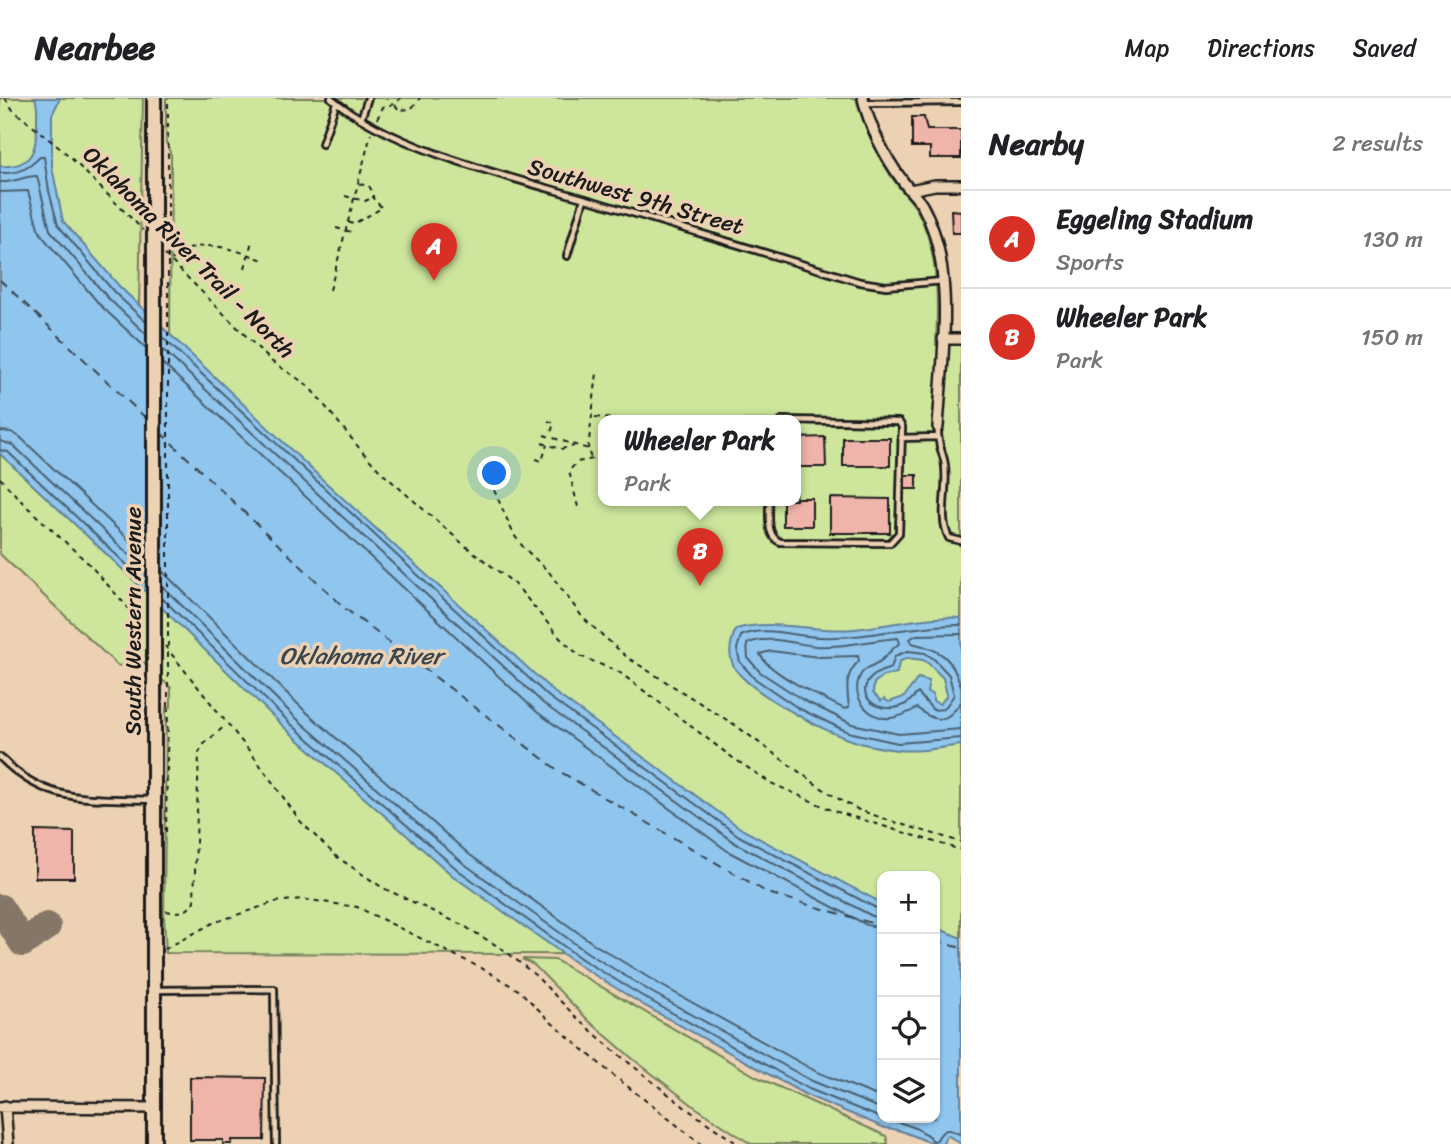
<!DOCTYPE html>
<html lang="en">
<head>
<meta charset="utf-8">
<style>
  body { margin:0; font-family:Sriracha,sans-serif; background:#f6f6f6; color:#202124 }
  .controls { position:absolute; right:21px; bottom:21px; display:grid; overflow:hidden; border-radius:14px; box-shadow:0 2px 5px #0004 }
  .controls button { width:63px; height:63px; display:grid; place-items:center; padding:0; border:0; border-bottom:2px solid #e0e0e0; background:#fff; color:#202124; font:35px sans-serif }
  .you { position:absolute; left:495px; top:376px; width:24px; height:24px; margin:-18px; border:5px solid #fff; border-radius:50%; background:#1a73e8; box-shadow:0 0 0 10px #1a73e833 }
  .badge { display:grid; place-items:center; width:46px; height:46px; border-radius:50%; background:#d93025; color:#fff; font-size:23px; font-weight:700 }
  .pin { position:absolute; translate:-50% -58px; filter:drop-shadow(0 2px 4px #0008) }
  .pin::after { content:''; position:absolute; top:37px; width:24px; height:21px; background:inherit; clip-path:polygon(0 0,100% 0,50% 100%) }
  .popup { position:absolute; left:598px; top:317px; width:203px; height:91px; box-sizing:border-box; display:grid; place-content:center; border-radius:14px; background:#fff; filter:drop-shadow(0 2px 5px #0005); font-size:23px; white-space:nowrap; color:#757577 }
  .popup b { font-size:26px; color:#202124 }
  .popup::after { content:''; position:absolute; left:50%; top:100%; margin-left:-14px; border:14px solid transparent; border-top-color:#fff }
  .list { margin:0; padding:0; list-style:none }
  h2 { display:flex; justify-content:space-between; align-items:center; height:91px; margin:0; padding:0 28px; font-size:30px }
  h2 small { font-size:23px; font-weight:400; color:#757577 }
  .list li { display:grid; grid-template-columns:46px 1fr auto; gap:21px; align-items:center; box-sizing:border-box; height:98px; padding:0 28px; border-top:2px solid #e0e0e0 }
  .list b { display:block; font-size:26px; white-space:nowrap }
  .list p { margin:0; font-size:23px; white-space:nowrap; color:#757577 }
  .list em { font-size:23px; font-style:normal; color:#757577 }
  .icon { flex:none; width:38px; height:38px; fill:none; stroke:currentColor; stroke-width:2; stroke-linecap:round; stroke-linejoin:round }
  .map { position:relative; flex:none; width:961px; height:1046px; overflow:hidden }
  header { display:flex; align-items:center; gap:42px; box-sizing:border-box; height:98px; padding:0 35px; background:#fff; border-bottom:2px solid #e0e0e0 }
  header strong { font-size:33px }
  nav { display:flex; gap:38px; margin-inline-start:auto; font-size:24px }
  main { display:flex }
  aside { flex:1; background:#fff }
  .map>svg:first-child { display:block }
</style>
</head>
<body>
<header>
<strong>Nearbee</strong>
<nav><a>Map</a><a>Directions</a><a>Saved</a></nav>
</header>
<main>
<div class="map">
<svg width="961" height="1046" viewBox="0 0 961 1046">
  <rect width="100%" height="100%" fill="#ecd2b3"/>
  <filter id="ink" filterUnits="userSpaceOnUse"><feTurbulence type="fractalNoise" baseFrequency=".0143" numOctaves="2"/><feDisplacementMap in="SourceGraphic" scale="14" xChannelSelector="R" yChannelSelector="G"/><feConvolveMatrix kernelMatrix="1 2 1 2 8 2 1 2 1" color-interpolation-filters="sRGB"/></filter>
  <g filter="url(#ink)">
    <path fill="#cde69c" stroke="#74815c" stroke-width="2" fill-rule="evenodd" d="M0,0h143l-4,208 31,29 1,-180 -5,-13v-44h690c5,24 27,68 42,88 6,9 15,16 20,26 21,41 20,89 18,133h25v610h-26v-79h-53v79l-716,-2 -2,-36 2,-209 5,-1v-19l-30,-28 -23,6 -118,-112zM604,322h192v80h-192z
      M522,861l33,1 202,117 129,59 2,8h-137l-56,-37 -62,-48 -44,-38 -55,-56z"/>
    <path fill="#90c5ee" stroke="#62819a" stroke-width="2" fill-rule="evenodd" d="M35,0h25l-8,17v52l11,54 57,66 203,193 231,212 189,138 139,73v215h53v-191l26,11v206l-14,-9 -4,9c-21,0 -37,-16 -58,-16l-79,-33 -161,-89 -65,-40 -127,-90 -167,-147 -167,-163 -119,-112v-288c33,2 37,-17 37,-45 0,-8 1,-15 -2,-23z
      M961,520v127c-20,3 -43,7 -64,5 -16,-2 -37,-6 -52,-12 -26,-10 -100,-48 -112,-73 -5,-11 -2,-25 3,-36 37,-11 79,4 118,0 36,-3 71,-14 107,-11zM907,560l16,2 6,4 14,14 4,17 -7,9 -7,-3v-7l-6,-2 2,-11 -11,-3 -14,19 -15,5 -5,-3 -3,2 -8,-8 1,-10 9,-7 14,-3 2,-11z"/>
    <g fill="none" stroke-linecap="round" stroke-linejoin="round">
      <path stroke="#4a6070" stroke-width="2" d="M0,75c17,1 28,-4 40,-16h4l5,34 9,34 56,67 32,30
        M0,84c15,1 26,-7 37,-6l13,54 58,68 38,36
        M0,94l28,-1 10,37 5,9 57,68 46,43
        M162,239l387,360 190,139 137,72 6,1
        M162,251l382,355 191,139 137,73 10,2
        M162,265l375,349 192,140 138,73 15,3
        M0,333l11,1 9,5 126,119
        M0,343l13,4 133,126
        M0,352l8,2 138,131
        M162,473l142,139 166,145 124,89 65,40 158,88 65,26
        M162,488l134,132 167,145 125,90 65,40 159,88 70,28
        M162,500l129,126 167,146 125,90 66,40 160,89 77,31c16,2 38,9 47,21l4,-1c6,-13 12,-12 24,-5
        M961,527c-47,-1 -93,14 -140,12 -26,0 -56,-12 -80,-1l-4,13 3,13 14,16 44,30 50,24 50,11 63,-5
        M961,536l-45,1 -6,4 2,4c29,7 39,13 49,43
        M771,553l48,6 39,-1 1,5c-15,14 -12,28 -10,46l-4,2c-21,-10 -77,-36 -85,-55z
        M908,553l17,2 9,6 15,16 5,20 -10,14 -11,1 -15,-17c-4,3 -7,8 -12,11 -33,17 -65,-22 -15,-36l4,-12z
        M961,604c-14,21 -25,22 -44,6 -7,4 -17,9 -26,10 -21,2 -40,-19 -32,-40 4,-12 18,-12 25,-20 6,-6 8,-10 16,-15l-2,-5c-28,2 -54,10 -82,8 -20,-2 -51,-12 -69,-2l1,14 12,14 43,28 49,24 47,10 62,-5"/>
      <path stroke="#394650" stroke-width="2" stroke-dasharray="9 7" stroke-linecap="butt" d="M0,182l149,141
        M160,334l187,178 212,161 209,122 114,33
        M935,842l26,8"/>
      <path stroke="#847768" stroke-width="28" d="M0,810l23,35 24,-17"/>
    </g>
    <path fill="#f0b5aa" stroke="#1c1c1c" stroke-width="2" d="M912,19h12l3,13h34v28h-31v-11h-18z
      M951,112l10,1v22h-9z
      M825,339l1,30h-30v-29z
      M843,340h47v28h-47z
      M905,377h12v14h-12z
      M796,400h16v28h-29v-26h13z
      M830,400l60,1v34h-60z
      M35,733l39,1v46h-39z
      M190,979l75,1 -1,62h-32v4h-9v-4h-33z"/>
    <g fill="none" stroke-linecap="round" stroke-linejoin="round">
      <defs>
        <path id="service" d="M331,0c61,51 178,79 255,101 91,27 183,55 274,83l26,4 57,-5
          M864,5l97,-1
          M361,21l7,-21
          M322,46l14,-41
          M567,158l17,-57
          M938,330c-1,13 3,20 6,32 6,26 -7,55 5,78l12,3
          M901,340l36,-1
          M769,402c1,15 -4,35 11,42l110,1 9,-10 3,-106 -3,-5 -117,-2
          M0,659c48,49 90,40 153,43
          M154,892l120,-1 2,155"/>
        <path id="minor" d="M863,0c6,28 22,59 39,82 6,9 14,16 20,25 35,61 20,154 16,222
          M910,92l25,-5h26
          M943,241h18
          M5,1008l3,38
          M0,1009l154,1"/>
        <path id="secondary" d="M154,40v-40
          M154,1046v-448"/>
      </defs>
      <use href="#service" stroke="#1c1c1c" stroke-width="10"/>
      <use href="#minor" stroke="#1c1c1c" stroke-width="14"/>
      <use href="#secondary" stroke="#1c1c1c" stroke-width="18"/>
      <path stroke="#1c1c1c" stroke-width="2" stroke-dasharray="5 5" stroke-linecap="butt" d="M5,0l8,12 54,44 76,76
        M395,7l4,5 12,-1 9,-11
        M377,21l6,-12 11,-3 7,-6
        M168,70v-70
        M345,98l20,5 7,-3
        M348,124l5,2 29,-16 -9,-10v-5l-4,-7 -10,-2
        M336,130l16,4
        M165,157l106,106 35,23 11,12 43,53 21,23 82,72 52,40 45,54 20,18 39,16 114,86 38,25 63,28 127,39
        M172,162c25,-25 62,-11 91,0
        M245,170l7,-27
        M330,192l41,-156
        M595,319l30,3
        M548,323l6,2 -4,13
        M544,337l44,14 3,10
        M542,345l19,6 13,-3
        M588,351l9,-76
        M536,361l6,2 5,-16
        M0,380l26,28 62,57 53,59
        M494,392l20,45 10,13 25,24 34,46 45,40 107,67 82,60 25,16 17,9 35,12 67,20
        M578,409l-9,-36 8,-9 27,-5
        M165,548l90,112 46,64 36,35 46,31 81,38 40,24 31,25 40,41 38,34 74,59 51,35
        M166,734l2,-125
        M166,813c11,2 23,2 28,-10l5,-148 4,-8 23,-20
        M165,851l48,-26 62,-21 27,-3 55,8 128,63 35,21 32,32 61,52 88,69"/>
      <use href="#service" stroke="#ecd2b3" stroke-width="4.5"/>
      <use href="#minor" stroke="#ecd2b3" stroke-width="9"/>
      <use href="#secondary" stroke="#ecd2b3" stroke-width="12"/>
      <defs>
        <path id="secondary-bridge" d="M154,40v558"/>
      </defs>
      <use href="#secondary-bridge" stroke="#1c1c1c" stroke-width="18" stroke-linecap="butt"/>
      <path stroke="#1c1c1c" stroke-width="2" stroke-dasharray="5 5" stroke-linecap="butt" d="M168,609v-539"/>
      <use href="#secondary-bridge" stroke="#ecd2b3" stroke-width="12"/>
    </g>
  </g>
  <g text-anchor="middle" stroke-width="7" stroke-linejoin="round" paint-order="stroke">
    <g font-size="23" fill="#1c1c1c" stroke="#ecd2b3">
      <text transform="translate(636 98) rotate(16)" y="8">Southwest 9th Street</text>
      <text transform="translate(189 154) rotate(45)" y="8">Oklahoma River Trail - North</text>
      <text transform="translate(133 523) rotate(-90)" y="8">South Western Avenue</text>
    </g>
    <g font-size="24" font-style="italic" fill="#394650" stroke="#ecd2b3">
      <text x="361" y="566">Oklahoma River</text>
    </g>
  </g>
</svg>
<div class="controls">
<button>+</button>
<button>−</button>
<button><svg class="icon" aria-label="locate" viewBox="0 0 24 24"><circle cx="12" cy="12" r="6"/><path d="M12 2v4M12 18v4M2 12h4M18 12h4"/></svg></button>
<button><svg class="icon" aria-label="layers" viewBox="0 0 24 24"><path d="M12 4l9 5-9 5-9-5zM3 14l9 5 9-5"/></svg></button>
</div>
<div class="you"></div>
<div class="pin badge" style="left:434px;top:183px">A</div>
<div class="pin badge" style="left:700px;top:488px">B</div>
<div class="popup"><b>Wheeler Park</b>Park</div>
</div>
<aside>
<h2>Nearby<small>2 results</small></h2>
<ul class="list">
<li><span class="badge">A</span><div><b>Eggeling Stadium</b><p>Sports</p></div><em>130 m</em></li>
<li><span class="badge">B</span><div><b>Wheeler Park</b><p>Park</p></div><em>150 m</em></li>
</ul>
</aside>
</main>
</body>
</html>
